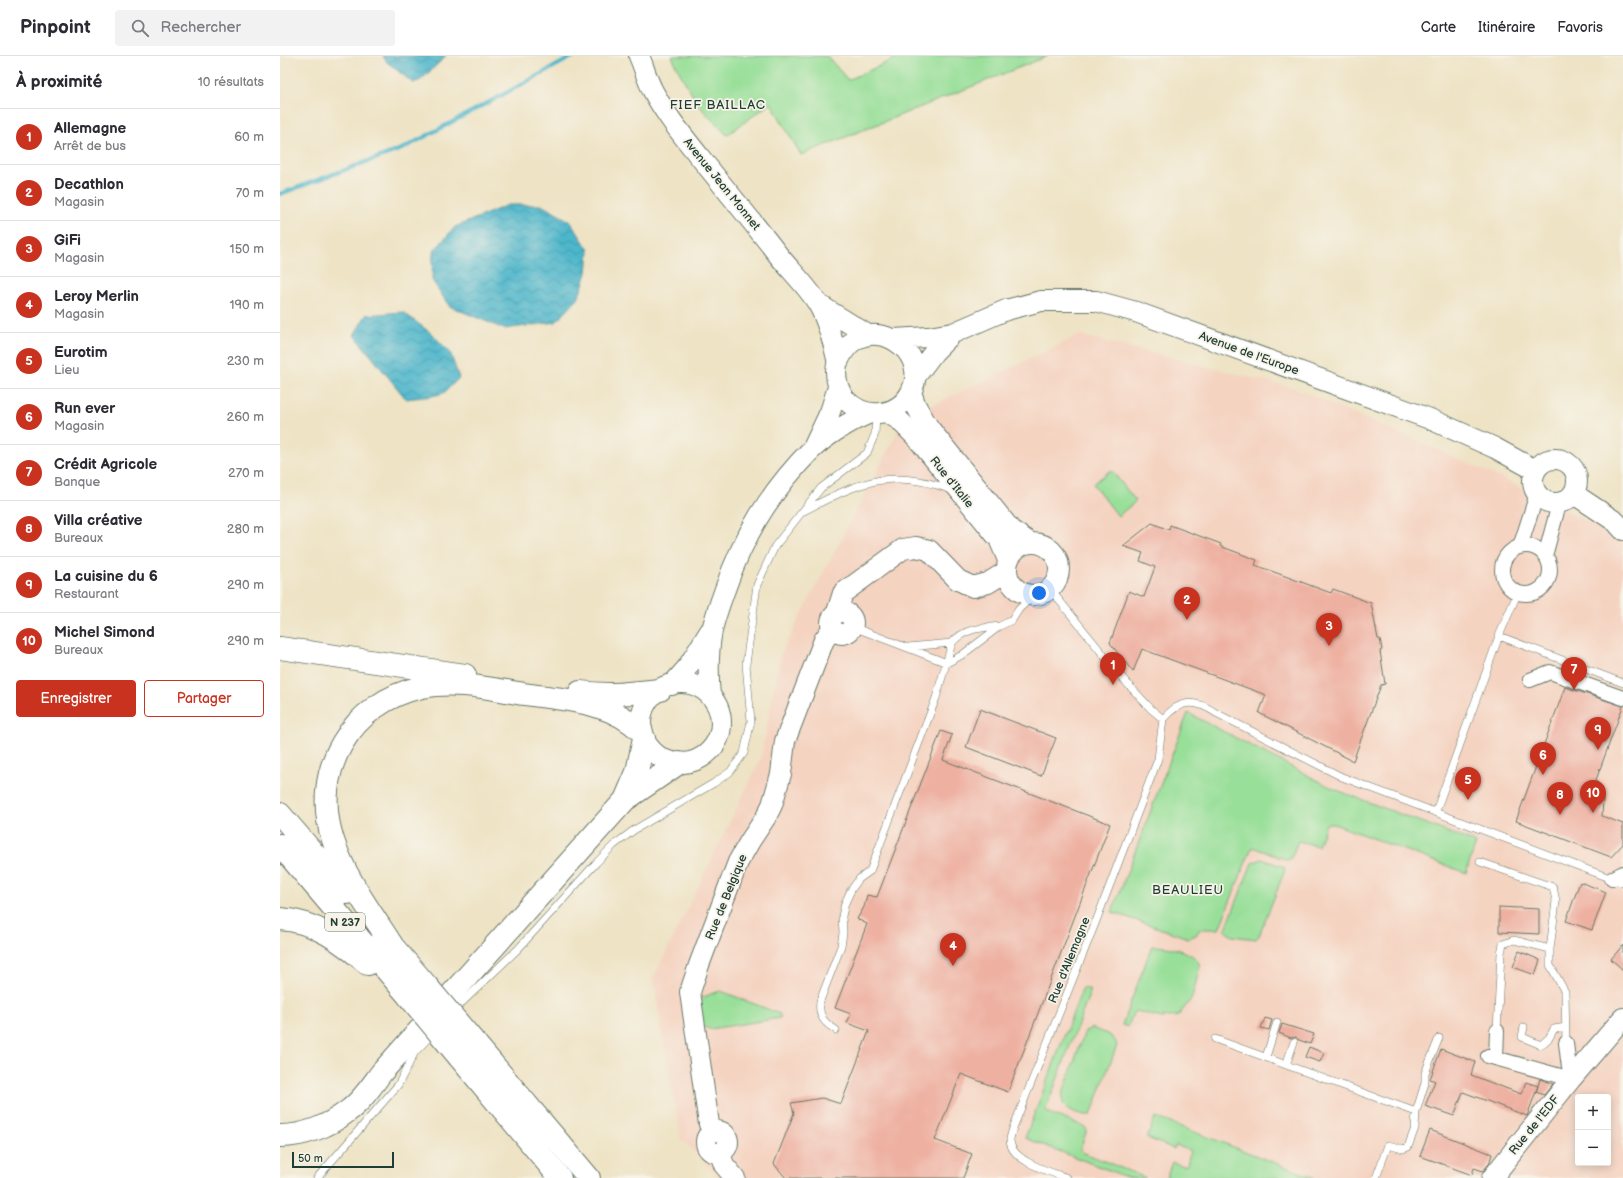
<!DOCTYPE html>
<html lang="fr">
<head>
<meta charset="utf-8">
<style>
  body { margin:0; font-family:"Balsamiq Sans",sans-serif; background:#f2f2f3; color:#2b2b33 }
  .controls { position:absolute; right:12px; bottom:12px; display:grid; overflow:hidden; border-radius:4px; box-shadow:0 2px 10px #0003 }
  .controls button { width:36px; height:36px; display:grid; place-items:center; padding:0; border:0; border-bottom:1px solid #e1e1e2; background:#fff; color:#2b2b33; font:20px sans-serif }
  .scale { position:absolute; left:12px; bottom:10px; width:102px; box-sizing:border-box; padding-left:4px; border:2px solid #1f3d34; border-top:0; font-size:11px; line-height:14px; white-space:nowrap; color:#1f3d34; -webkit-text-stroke:3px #f7f3e8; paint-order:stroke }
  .you { position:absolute; left:759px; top:537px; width:14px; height:14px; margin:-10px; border:3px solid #fff; border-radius:50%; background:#1a73e8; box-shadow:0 0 0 6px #1a73e833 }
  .badge { display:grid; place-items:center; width:26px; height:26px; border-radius:50%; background:#c8321e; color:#fff; font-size:13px; font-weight:700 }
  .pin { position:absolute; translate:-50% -33px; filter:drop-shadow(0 1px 2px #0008) }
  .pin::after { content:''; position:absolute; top:21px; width:14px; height:12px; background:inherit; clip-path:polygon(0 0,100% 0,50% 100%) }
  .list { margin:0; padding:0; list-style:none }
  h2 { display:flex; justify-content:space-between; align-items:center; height:52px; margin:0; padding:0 16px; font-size:17px }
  h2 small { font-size:13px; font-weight:400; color:#7c7c81 }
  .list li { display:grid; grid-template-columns:26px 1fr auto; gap:12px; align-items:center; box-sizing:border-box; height:56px; padding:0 16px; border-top:1px solid #e1e1e2 }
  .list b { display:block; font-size:15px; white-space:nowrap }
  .list p { margin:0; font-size:13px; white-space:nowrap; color:#7c7c81 }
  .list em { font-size:13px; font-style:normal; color:#7c7c81 }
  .actions { display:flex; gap:8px; padding:12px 16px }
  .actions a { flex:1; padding:9px 0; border:1px solid #c8321e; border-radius:4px; text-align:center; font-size:14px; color:#c8321e }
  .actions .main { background:#c8321e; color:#fff }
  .icon { flex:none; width:22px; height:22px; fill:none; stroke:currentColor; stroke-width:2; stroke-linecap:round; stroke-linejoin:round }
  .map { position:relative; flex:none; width:1343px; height:1122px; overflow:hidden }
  header { display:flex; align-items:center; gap:24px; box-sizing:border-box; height:56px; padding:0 20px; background:#fff; border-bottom:1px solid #e1e1e2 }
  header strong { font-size:19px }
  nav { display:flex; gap:22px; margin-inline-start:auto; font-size:14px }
  .search { width:280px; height:36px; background:#f2f2f3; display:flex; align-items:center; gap:10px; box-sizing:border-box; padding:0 14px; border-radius:4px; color:#7c7c81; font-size:15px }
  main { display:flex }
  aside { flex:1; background:#fff }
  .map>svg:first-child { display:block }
</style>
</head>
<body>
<header>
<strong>Pinpoint</strong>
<div class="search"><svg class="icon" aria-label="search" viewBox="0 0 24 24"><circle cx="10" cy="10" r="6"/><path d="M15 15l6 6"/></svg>Rechercher</div>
<nav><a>Carte</a><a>Itinéraire</a><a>Favoris</a></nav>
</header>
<main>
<aside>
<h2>À proximité<small>10 résultats</small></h2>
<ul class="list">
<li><span class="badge">1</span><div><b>Allemagne</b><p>Arrêt de bus</p></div><em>60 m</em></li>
<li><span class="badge">2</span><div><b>Decathlon</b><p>Magasin</p></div><em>70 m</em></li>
<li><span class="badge">3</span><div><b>GiFi</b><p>Magasin</p></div><em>150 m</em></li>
<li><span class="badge">4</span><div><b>Leroy Merlin</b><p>Magasin</p></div><em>190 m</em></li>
<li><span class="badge">5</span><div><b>Eurotim</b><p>Lieu</p></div><em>230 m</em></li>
<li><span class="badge">6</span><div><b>Run ever</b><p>Magasin</p></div><em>260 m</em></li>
<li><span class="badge">7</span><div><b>Crédit Agricole</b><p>Banque</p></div><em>270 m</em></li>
<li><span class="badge">8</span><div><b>Villa créative</b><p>Bureaux</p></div><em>280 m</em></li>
<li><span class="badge">9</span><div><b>La cuisine du 6</b><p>Restaurant</p></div><em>290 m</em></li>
<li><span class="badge">10</span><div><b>Michel Simond</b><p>Bureaux</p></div><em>290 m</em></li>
</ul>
<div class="actions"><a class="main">Enregistrer</a><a>Partager</a></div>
</aside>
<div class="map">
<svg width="1343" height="1122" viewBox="0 0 1343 1122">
  <defs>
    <pattern id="water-waves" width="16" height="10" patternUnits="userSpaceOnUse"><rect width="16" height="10" fill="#4db6cb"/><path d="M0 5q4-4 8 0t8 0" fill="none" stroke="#3f95a6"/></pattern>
  </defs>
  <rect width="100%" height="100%" fill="#f7f3e8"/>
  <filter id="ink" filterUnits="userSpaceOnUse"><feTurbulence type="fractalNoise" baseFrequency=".025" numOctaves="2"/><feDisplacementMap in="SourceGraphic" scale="8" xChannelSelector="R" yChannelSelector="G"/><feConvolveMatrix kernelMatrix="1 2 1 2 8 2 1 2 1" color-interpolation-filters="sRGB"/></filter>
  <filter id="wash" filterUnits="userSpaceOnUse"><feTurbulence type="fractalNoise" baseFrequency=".012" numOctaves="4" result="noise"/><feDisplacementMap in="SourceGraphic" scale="16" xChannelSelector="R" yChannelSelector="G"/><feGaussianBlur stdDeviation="0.9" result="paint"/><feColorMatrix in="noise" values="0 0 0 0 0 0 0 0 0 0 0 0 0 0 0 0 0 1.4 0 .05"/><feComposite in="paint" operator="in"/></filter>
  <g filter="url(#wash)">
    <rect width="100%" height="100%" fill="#eee3c5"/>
    <path fill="#f5d3c1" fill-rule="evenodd" d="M800,279l217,54 209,91 117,60v638h-903l-39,-39 -28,-160 108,-221 20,-105 124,-235zM1298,1041h30v66h-30z"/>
    <path fill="#98df99" stroke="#5c8e66" d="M392,0h155l21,24 53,-24h147l-247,99 -30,-52 -44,32 -29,-30 -22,-39z
      M831,414l25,31 -18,15 -25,-32z
      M908,657l146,76 142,54 -10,30 -132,-49h-8l-8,22 -20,-5 -8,19h-3l-35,-13 -33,82h-19l-4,6 -8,3 -76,-26z
      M982,803l22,8 1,3 -26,66 -3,3 -24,-3 -7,-5 27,-68z
      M872,890c14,0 44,4 48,20l-8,32 -14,18 -16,2 -26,-7 -3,2 -5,14 -6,-2z
      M803,931l8,3 -45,119 1,3 38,15 2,3 -7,19 2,3 64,26h-17l-104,-40z
      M441,935l59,23v4l-70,11 -7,-2c-5,-22 -8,-30 18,-36z
      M812,972c9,4 22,6 25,17l-26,70c-7,1 -19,-3 -25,-7 -3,-3 -4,-8 -4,-12l23,-65z
      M875,1061l160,61h-149l6,-16 12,4 3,-1 3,-14 -14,-6 -2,4 -27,-11z"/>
    <path fill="url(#water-waves)" stroke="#367a80" d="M103,0h63l-25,24 -8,3 -26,-21z
      M228,149h33l29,16 19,29 -2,23 -9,26 -22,23 -52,7 -55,-23 -17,-26 1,-28 22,-25z
      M123,256l29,22 18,18 9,26 -15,15 -12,3 -26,3 -52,-64 12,-20z"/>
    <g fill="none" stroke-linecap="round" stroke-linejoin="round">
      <path stroke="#4db6cb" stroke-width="4" d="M0,138l124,-46 170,-92"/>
    </g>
    <g id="blocks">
      <path fill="#eeb0a1" d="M872,467l17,7 1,-5 51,19 -1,2 37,14 -2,5 76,28 2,-4 38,14 7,36h2l2,11 -2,1 5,33 -4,1 -28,76 -94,-48 7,-18 -124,-46 -9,23 -23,-29 19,-52 15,6 11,-30 -15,-6 3,-8 -20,-7z
        M1285,631l58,19 -27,74 5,10 2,10 -1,16 21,8v20l-12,13 -95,-36z
        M700,653l76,29 -15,38 -75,-29z
        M661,675l11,4 -9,25 167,64 -102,268 -47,-18 -26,66 37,14 -9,24h-177l-12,-14 20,-51 -3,-10 31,-5 19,6 28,-73 -22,-8 4,-9 -16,-6 32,-84 -10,-5 7,-12 3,-12 10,2z
        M1300,826l26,10 -14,38 -26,-9z
        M1219,851l40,2v25l-40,-2z
        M1343,889v25l-12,-11z
        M1239,895l21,9 -5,15 -22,-8z
        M985,962l7,2 -3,10 -8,-2z
        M1002,968l32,10 -4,10 -11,-4 -3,-3 -5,1 -12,-5z
        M1029,991l15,6 -4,9 -15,-5z
        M1161,993l34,13 -4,13 50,19 5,-12 12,4 -11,30 -64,-24 -9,24 -29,-10 10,-25 -5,-2z
        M1260,1023l13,5 -9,11 -8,-3z
        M1150,1074l62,24 -3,10 -6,7 -9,-3 -2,7 -52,-19z"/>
    </g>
  </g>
  <g filter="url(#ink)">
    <use href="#blocks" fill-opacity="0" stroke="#677767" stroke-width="1"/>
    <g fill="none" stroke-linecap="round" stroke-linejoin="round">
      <defs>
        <path id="lane" d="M524,455c55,-29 87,-44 148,-21
          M770,533l74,91 27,29 12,10
          M573,571l94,36 15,-8 38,-29 12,-6 7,-11 15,-14
          M1219,580l124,47
          M628,591l44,-4
          M883,663c17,-20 33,-20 53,-6l126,64 281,106
          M1156,755l63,-175 19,-44
          M1200,806l73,25 3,14 -6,48v16l15,27 1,51
          M171,957l67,-64 78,-86 18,-18 20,-15 80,-47 16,-11 14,-19 7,-32 -5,-57 11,-79 18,-39 46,-58 46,-35 8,-19 1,-20
          M1244,971l-2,10 19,8 8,-7 5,-9 12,-2
          M556,974c-12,-7 -18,-14 -16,-29l21,-55 2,-13 -1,-17 3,-13 6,-13 8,-11 11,-8 66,-173 16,-55c12,-15 30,-15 48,-17
          M1217,975l4,-78 2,-9 11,-4 36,9
          M935,983l201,73
          M986,1001l11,-35
          M1006,1009l8,-23
          M37,1122l81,-93 17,-33 20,-21
          M787,1122c-16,-6 -57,-17 -57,-38 0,-3 2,-8 3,-12l82,-204 63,-165 5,-40
          M1096,1122l12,-33 15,4 5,-2 7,-19 1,-16 9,-29v-10l14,-35"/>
        <path id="street" d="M1222 514a24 24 0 1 1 48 0a24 24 0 1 1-48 0Z
          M1240,491l17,-53
          M1265,500l14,-52
          M1250,624l20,-8 73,26
          M1332,823l11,-6
          M1208,1000l83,23 -3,-19 -2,-17
          M1216,1002l1,-27"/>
        <path id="secondary" d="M359,0c5,11 8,24 14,35 12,23 30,45 46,65 27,34 54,66 80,100 12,15 29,31 39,48 8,13 16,40 19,55 1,5 -1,8 -1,13 0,9 3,21 10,28 19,20 52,17 65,-8 18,-34 -23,-71 -56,-52 -8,5 -13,13 -17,22
          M538,248l50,31
          M614,283l34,-2 25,-4 53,-23 35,-9h55l40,11 294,107 65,29 40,22
          M636,320l18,-24 19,-19
          M631,336l5,14 13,22 82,102 18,12
          M606,356l13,8 18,18 82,101 9,21
          M534,390l16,-34 8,-25
          M1253 425a22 22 0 1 1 44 0a22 22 0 1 1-44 0Z
          M1294,438l42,28 7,8
          M727 513a26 26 0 1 1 52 0a26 26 0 1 1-52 0Z
          M551 567a11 11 0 1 1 22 0a11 11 0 1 1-22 0Z
          M557,556l6,-19 60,-44 13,-2 13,3 29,30 15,7 15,-4 19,-12
          M361 667a40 40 0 1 1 80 0a40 40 0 1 1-80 0Z
          M392,629l15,-17 23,-37
          M430,640c-2,-20 -2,-50 3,-70 3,-11 7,-23 11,-34 19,-56 46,-100 87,-142 16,-15 39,-29 59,-37
          M426 1086a11 11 0 1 1 22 0a11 11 0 1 1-22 0Z
          M433,1076l-4,-8 -3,-20 -16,-112 9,-27 39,-103 12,-21 16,-24 6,-12 9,-31 4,-33 39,-101 8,-11
          M440,1097l4,12 11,13
          M1212,1122l79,-99 52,-61"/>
        <path id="highway" d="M0,592l185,27
          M300,636c27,4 54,1 80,-2
          M345,744l12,-28 7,-34
          M0,758l68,79
          M0,789l130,153
          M0,863c35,2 62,23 88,45
          M103,879l44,51
          M112,889c-21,-33 -47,-67 -59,-105 -23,-69 18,-138 89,-153 34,-7 70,2 102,7 42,6 87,7 118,38
          M196,988l113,134
          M179,1001l101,121
          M0,1080c24,0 49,-10 68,-25 14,-10 24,-26 34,-39l243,-272 54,-37"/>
      </defs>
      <use href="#lane" stroke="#677767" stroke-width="8"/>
      <use href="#street" stroke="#677767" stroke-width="16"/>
      <use href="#secondary" stroke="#677767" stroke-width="22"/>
      <use href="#highway" stroke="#677767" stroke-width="24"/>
      <use href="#lane" stroke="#fff" stroke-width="7"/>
      <use href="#street" stroke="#fff" stroke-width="14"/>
      <use href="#secondary" stroke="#fff" stroke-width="20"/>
      <use href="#highway" stroke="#fff" stroke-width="22"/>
      <defs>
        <path id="highway-bridge" d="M147,930l49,58
          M130,942l49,59"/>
      </defs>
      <use href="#highway-bridge" stroke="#677767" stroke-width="24" stroke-linecap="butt"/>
      <use href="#highway-bridge" stroke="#fff" stroke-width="22"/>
    </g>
  </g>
  <g text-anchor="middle" stroke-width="3.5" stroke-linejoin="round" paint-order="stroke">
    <rect fill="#f7f3e8" stroke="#60746a" stroke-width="1" x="45" y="857" width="40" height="18" rx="3"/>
    <g font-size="11" font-weight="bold" fill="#1f3d34">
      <text x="65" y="870">N 237</text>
    </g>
    <g font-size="12" fill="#1f3d34" stroke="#f7f3e8">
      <text transform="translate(442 128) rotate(51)" y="4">Avenue Jean Monnet</text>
      <text transform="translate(969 297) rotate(20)" y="4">Avenue de l'Europe</text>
      <text transform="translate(672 426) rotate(51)" y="4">Rue d'Italie</text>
      <text transform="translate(446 841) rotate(-68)" y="4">Rue de Belgique</text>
      <text transform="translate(789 904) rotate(-68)" y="4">Rue d'Allemagne</text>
      <text transform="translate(1254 1069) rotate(-51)" y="4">Rue de l'EDF</text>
    </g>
    <g font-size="13" letter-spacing="1" fill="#1f3d34" stroke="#f7f3e8">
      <text x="438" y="53">FIEF BAILLAC</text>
      <text x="908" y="838">BEAULIEU</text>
    </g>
  </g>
</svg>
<div class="controls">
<button>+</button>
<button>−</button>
</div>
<div class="scale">50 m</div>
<div class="you"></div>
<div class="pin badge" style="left:833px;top:629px">1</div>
<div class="pin badge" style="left:907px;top:564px">2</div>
<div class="pin badge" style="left:1049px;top:590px">3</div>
<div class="pin badge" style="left:673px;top:910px">4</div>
<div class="pin badge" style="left:1188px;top:744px">5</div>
<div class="pin badge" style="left:1263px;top:719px">6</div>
<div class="pin badge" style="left:1294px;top:634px">7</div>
<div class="pin badge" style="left:1280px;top:759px">8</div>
<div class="pin badge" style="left:1318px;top:694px">9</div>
<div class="pin badge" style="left:1313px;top:757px">10</div>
</div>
</main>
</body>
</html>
